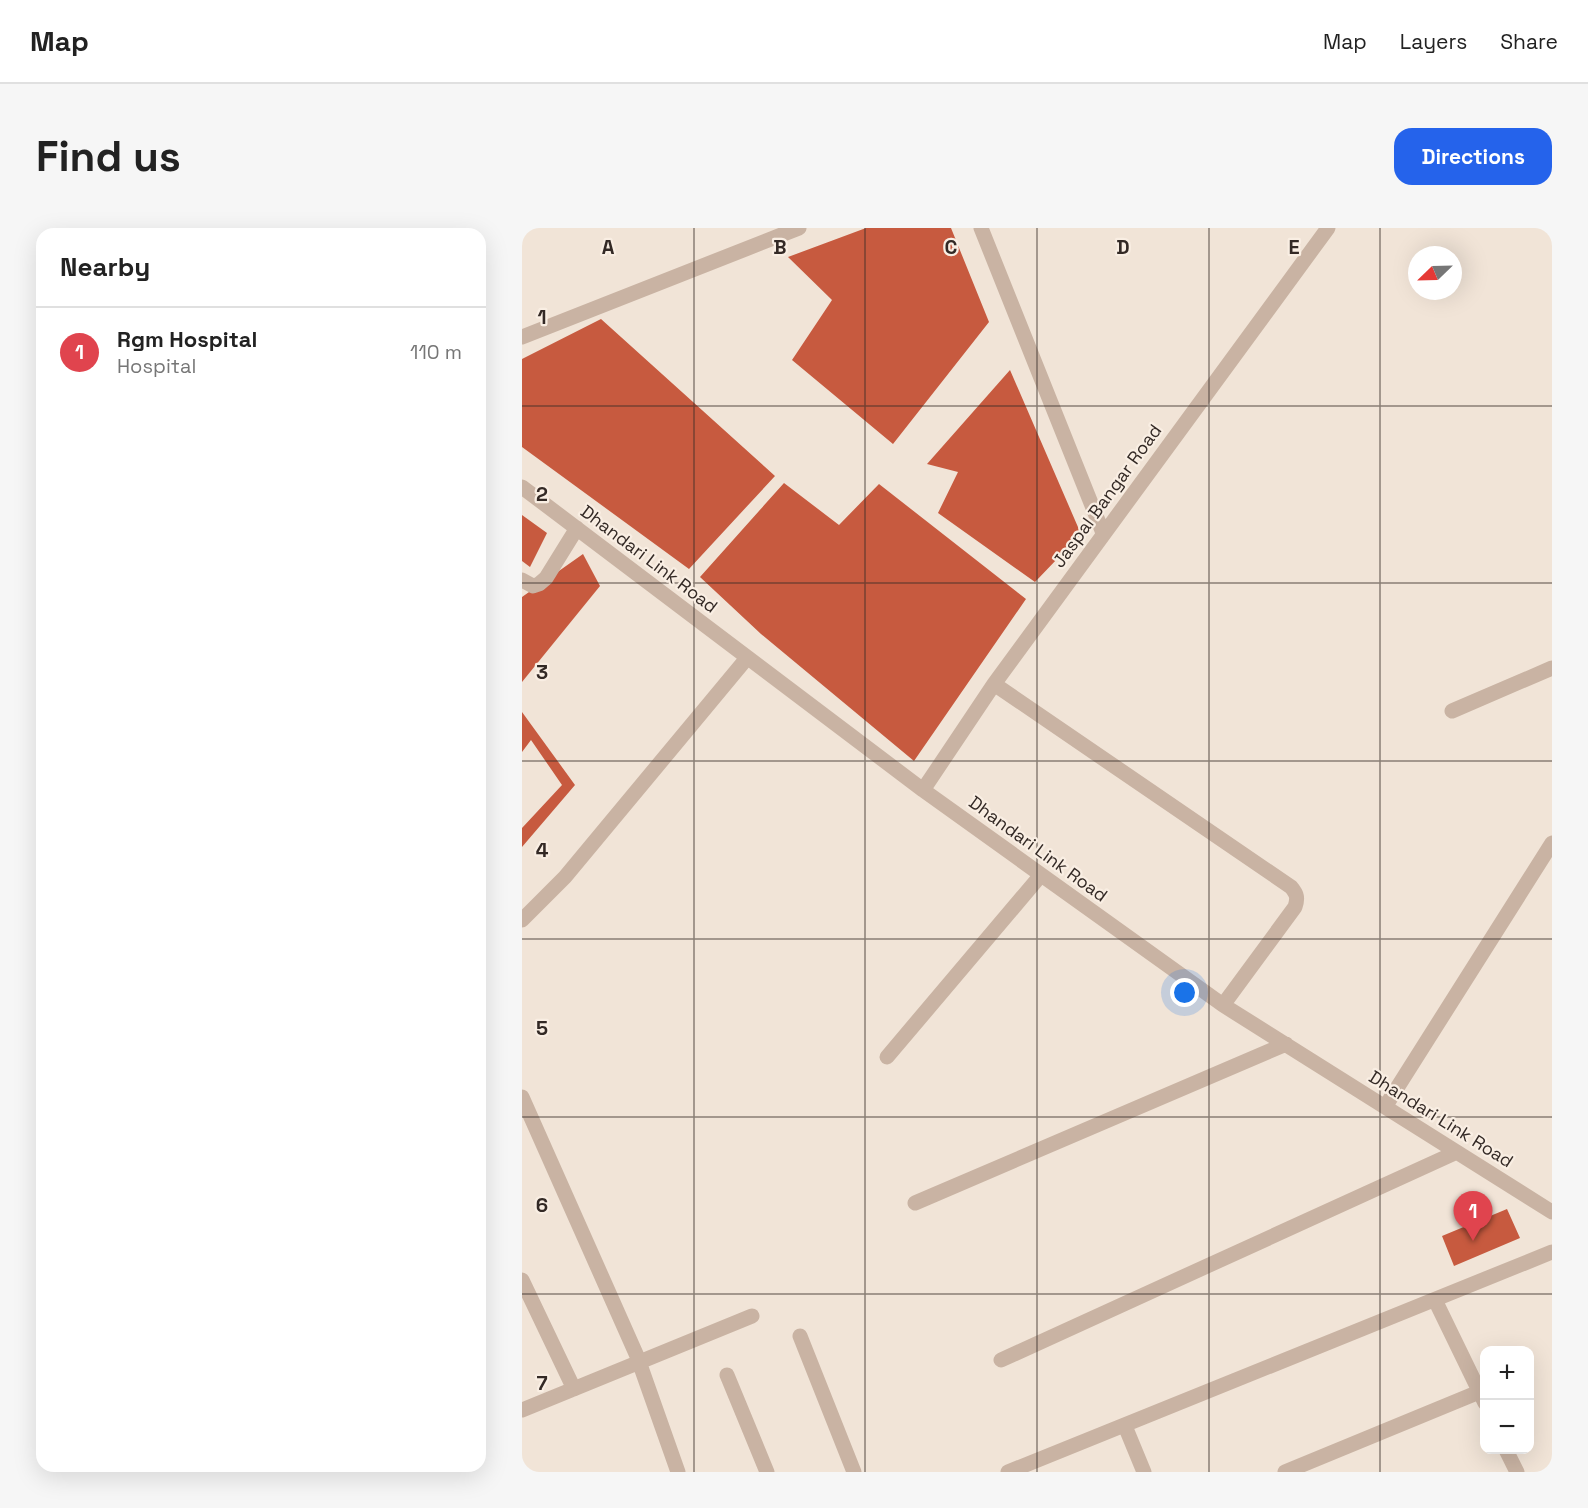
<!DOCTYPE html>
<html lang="en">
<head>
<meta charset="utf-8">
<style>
  body { margin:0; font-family:"Space Grotesk",sans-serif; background:#f6f6f6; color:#222 }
  .controls { position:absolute; right:18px; bottom:18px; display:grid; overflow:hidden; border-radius:12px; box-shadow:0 6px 24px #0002 }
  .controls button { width:54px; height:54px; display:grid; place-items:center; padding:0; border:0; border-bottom:2px solid #e0e0e0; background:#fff; color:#222; font:30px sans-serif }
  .compass { position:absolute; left:886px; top:18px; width:54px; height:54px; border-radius:50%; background:#fff; box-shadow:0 6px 24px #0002; rotate:247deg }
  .you { position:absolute; left:663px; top:765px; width:21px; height:21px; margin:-15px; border:4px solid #fff; border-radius:50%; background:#1a73e8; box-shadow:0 0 0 9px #1a73e833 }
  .badge { display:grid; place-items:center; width:39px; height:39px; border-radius:50%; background:#2563eb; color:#fff; font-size:20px; font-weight:700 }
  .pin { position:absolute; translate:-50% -50px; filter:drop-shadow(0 2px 3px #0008) }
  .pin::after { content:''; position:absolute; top:32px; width:21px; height:18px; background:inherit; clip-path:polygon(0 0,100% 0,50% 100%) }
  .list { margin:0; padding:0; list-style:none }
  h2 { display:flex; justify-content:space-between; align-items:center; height:78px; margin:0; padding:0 24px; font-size:26px }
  h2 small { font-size:20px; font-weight:400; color:#767676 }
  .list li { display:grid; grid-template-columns:39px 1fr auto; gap:18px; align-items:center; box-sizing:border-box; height:90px; padding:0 24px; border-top:2px solid #e0e0e0 }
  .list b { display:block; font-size:22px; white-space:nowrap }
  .list p { margin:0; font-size:20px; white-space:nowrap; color:#767676 }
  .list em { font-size:20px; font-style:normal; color:#767676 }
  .map { position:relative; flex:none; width:1030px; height:1244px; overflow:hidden; border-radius:18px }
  header { display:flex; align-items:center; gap:36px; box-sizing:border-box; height:84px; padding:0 30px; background:#fff; border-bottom:2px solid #e0e0e0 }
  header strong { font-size:28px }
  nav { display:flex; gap:33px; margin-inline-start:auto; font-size:21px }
  .intro { display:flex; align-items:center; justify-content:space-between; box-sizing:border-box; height:144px; padding:0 36px }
  h1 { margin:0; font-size:42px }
  .button { padding:15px 27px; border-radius:18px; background:#2563eb; color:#fff; font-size:21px; font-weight:700 }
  main { display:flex; gap:36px; padding:0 36px }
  aside { flex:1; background:#fff; border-radius:18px; box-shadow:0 6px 24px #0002 }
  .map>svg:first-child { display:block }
</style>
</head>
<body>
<header>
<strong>Map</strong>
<nav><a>Map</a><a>Layers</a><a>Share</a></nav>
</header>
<div class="intro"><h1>Find us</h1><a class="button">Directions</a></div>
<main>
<aside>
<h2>Nearby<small></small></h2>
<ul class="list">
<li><span class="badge" style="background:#e0444e">1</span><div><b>Rgm Hospital</b><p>Hospital</p></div><em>110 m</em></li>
</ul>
</aside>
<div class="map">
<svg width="1030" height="1244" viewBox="0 0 1030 1244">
  <rect width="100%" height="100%" fill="#f1e4d7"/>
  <path fill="#c75a3f" d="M344,0h85l38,94 -96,122 -101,-84 40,-60 -44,-43z
    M79,91l174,157 -86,93 -167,-122v-88z
    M488,142l71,164 -46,48 -97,-69 20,-41 -31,-8z
    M262,255l55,42 40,-41 147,115 -112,162 -153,-127 -61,-57z
    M0,287l25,18 -17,34 -8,-6z
    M61,326l17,32 -78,96v-85z
    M0,484l53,73 -53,62v-19l40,-43 -31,-45 -9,12z
    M985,981l13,29 -66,28 -12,-30z"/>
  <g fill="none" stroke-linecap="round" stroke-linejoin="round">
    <path stroke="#c9b3a3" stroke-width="15" d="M459,0l122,305
      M0,109l277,-109
      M0,259l401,303 300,215 329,207
      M0,352l11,6 6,-2 7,-6 31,-50
      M472,456l297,203c6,7 7,11 4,20l-72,98
      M930,483l100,-43
      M401,562l71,-106 334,-456
      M0,692l43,-43 182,-219
      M365,829l154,-182
      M0,869l115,259 41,116
      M863,879l167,-264
      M393,975l371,-159
      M0,1052l52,109
      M913,1072l50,103
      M278,1108l54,136
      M479,1132l456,-208
      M205,1147l40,97
      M0,1182l230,-94
      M603,1198l19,46
      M984,1222l11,22
      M486,1244l544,-220
      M763,1244l194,-80"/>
  </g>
  <path fill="none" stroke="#332925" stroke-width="1.5" stroke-opacity="0.55" d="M172,0v1244M343,0v1244M515,0v1244M687,0v1244M858,0v1244M0,178h1030M0,355h1030M0,533h1030M0,711h1030M0,889h1030M0,1066h1030"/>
  <g text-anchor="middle" stroke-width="4.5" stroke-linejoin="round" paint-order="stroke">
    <g font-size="18" fill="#332925" stroke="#f9eee3">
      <text transform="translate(585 268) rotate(-54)" y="6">Jaspal Bangar Road</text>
      <text transform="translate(127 331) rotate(37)" y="6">Dhandari Link Road</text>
      <text transform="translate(516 621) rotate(36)" y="6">Dhandari Link Road</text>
      <text transform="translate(919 891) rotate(32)" y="6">Dhandari Link Road</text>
    </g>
  </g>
  <g font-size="20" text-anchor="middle" font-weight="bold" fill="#332925" stroke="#f9eee3" stroke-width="4.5" stroke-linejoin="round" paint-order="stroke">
    <text x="86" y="26">A</text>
    <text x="258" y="26">B</text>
    <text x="429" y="26">C</text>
    <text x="601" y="26">D</text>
    <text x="772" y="26">E</text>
    <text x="20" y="96">1</text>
    <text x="20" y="273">2</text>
    <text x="20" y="451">3</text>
    <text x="20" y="629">4</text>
    <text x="20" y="807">5</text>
    <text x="20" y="984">6</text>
    <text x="20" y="1162">7</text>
  </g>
</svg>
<div class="controls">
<button>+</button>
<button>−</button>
</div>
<svg class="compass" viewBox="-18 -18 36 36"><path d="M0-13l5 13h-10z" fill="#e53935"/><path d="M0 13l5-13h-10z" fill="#767676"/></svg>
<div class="you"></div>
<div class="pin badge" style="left:951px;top:1013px;background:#e0444e">1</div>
</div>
</main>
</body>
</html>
